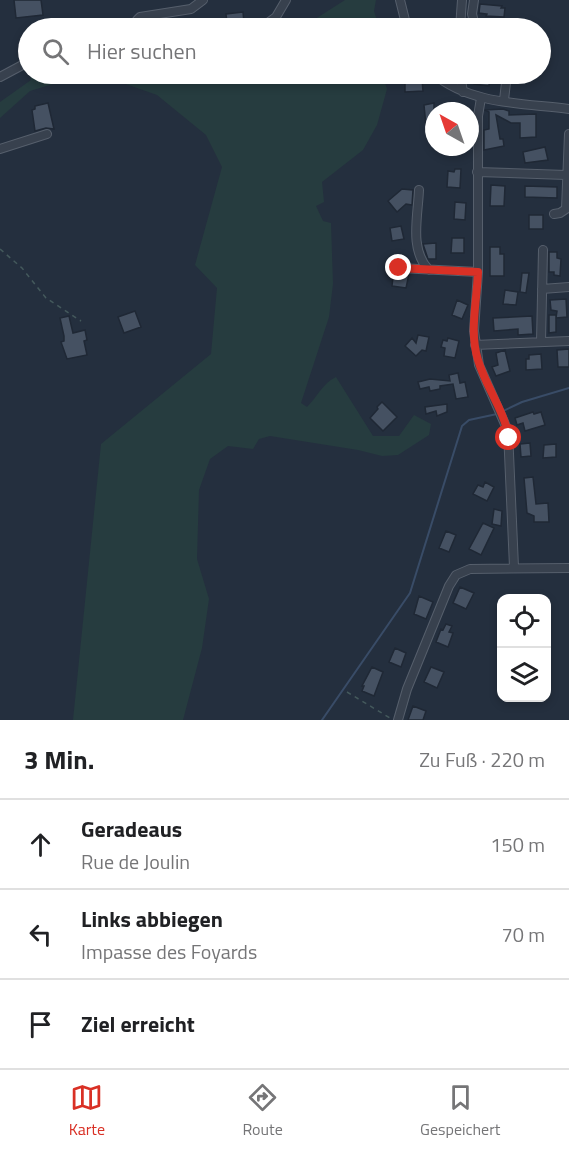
<!DOCTYPE html>
<html lang="de">
<head>
<meta charset="utf-8">
<style>
  body { margin:0; font-family:"Titillium Web",sans-serif; background:#f2f2f2; color:#202124 }
  .controls { position:absolute; right:18px; bottom:18px; display:grid; overflow:hidden; border-radius:12px; box-shadow:0 3px 9px #0003 }
  .controls button { width:54px; height:54px; display:grid; place-items:center; padding:0; border:0; border-bottom:2px solid #e0e0e0; background:#fff; color:#202124; font:30px sans-serif }
  .compass { position:absolute; left:425px; top:102px; width:54px; height:54px; border-radius:50%; background:#fff; box-shadow:0 3px 9px #0003; rotate:320deg }
  .stop { position:absolute; width:18px; height:18px; margin:-14px; border:4px solid #d93025; border-radius:50%; background:#fff }
  .stop.end { background:#d93025; border-color:#fff; box-shadow:0 2px 6px #0008 }
  .list { margin:0; padding:0; list-style:none }
  h2 { display:flex; justify-content:space-between; align-items:center; height:78px; margin:0; padding:0 24px; font-size:26px }
  h2 small { font-size:20px; font-weight:400; color:#757577 }
  .list li { display:grid; grid-template-columns:39px 1fr auto; gap:18px; align-items:center; box-sizing:border-box; height:90px; padding:0 24px; border-top:2px solid #e0e0e0 }
  .list b { display:block; font-size:22px; white-space:nowrap }
  .list p { margin:0; font-size:20px; white-space:nowrap; color:#757577 }
  .list em { font-size:20px; font-style:normal; color:#757577 }
  .icon { flex:none; width:33px; height:33px; fill:none; stroke:currentColor; stroke-width:2; stroke-linecap:round; stroke-linejoin:round }
  .map { position:relative; flex:none; width:569px; height:720px; overflow:hidden }
  .search { position:absolute; background:#fff; box-shadow:0 3px 9px #0003; left:18px; right:18px; top:18px; height:66px; display:flex; align-items:center; gap:15px; box-sizing:border-box; padding:0 21px; border-radius:33px; color:#757577; font-size:22px }
  .sheet { height:348px; background:#fff }
  nav { display:flex; justify-content:space-around; align-items:center; box-sizing:border-box; height:84px; border-top:2px solid #e0e0e0; background:#fff; font-size:16px; color:#757577 }
  nav a { display:grid; justify-items:center; gap:3px }
  nav .on { color:#d93025 }
  .map>svg:first-child { display:block }
</style>
</head>
<body>
<div class="map">
<svg width="569" height="720" viewBox="0 0 569 720">
  <rect width="100%" height="100%" fill="#242f3e"/>
  <path fill="#263c3f" d="M345,0h31l-2,11 5,16 -3,1h-83l19,-7z
    M30,74h23l-2,1 2,9 -23,7 -30,27v-16l31,-22z
    M110,74h272l5,15 -10,36 -14,25 -41,32 2,20 -8,4 7,15 8,2 2,61 -4,33 -28,86 6,4c11,-11 15,-23 29,-30l37,59h26l15,-21 17,9 -2,11 -31,20 -16,1 -24,-6 -88,-14 -11,3 -6,10 -25,-3 -18,13 -11,31 -2,69 12,40 -7,49 -19,72h-110l28,-276 110,-90 6,-66 -22,-23 27,-98 -16,-32 -49,-40 -37,-13z"/>
  <g fill="none" stroke-linecap="round" stroke-linejoin="round">
    <path stroke="#394c67" stroke-width="2" d="M322,720l88,-127 52,-167 7,-6 28,-6 25,-12 47,-14"/>
  </g>
  <path fill="#455162" stroke="#1f2835" stroke-width="1.5" d="M14,0h27l2,15 -27,3z
    M480,4l22,2 -1,2h4l-1,9 -18,-1 1,-2 -8,-1z
    M243,12l1,11h-17l-1,-9z
    M405,74h8v5h9l1,12 -18,1z
    M475,74h15l-1,12 -15,-2z
    M48,103l6,26 -8,-1 -11,3 -3,-21 3,-1v-3z
    M434,103v31l-7,2 -3,-31z
    M503,109l6,2v4l27,-1v23l-16,1v-15h-9l-15,-8 4,24h3l1,7 -20,4v-20l5,-1v-17l-4,-2z
    M545,147l3,13 -23,3 -2,-11z
    M455,169h6l-1,19 -13,-1 1,-16 6,1z
    M491,185l14,1 -1,20h-14z
    M525,186l32,1v11l-32,-1z
    M402,189l11,1 -1,15 -6,-1 -9,8 -9,-11z
    M455,202l11,1 -1,17 -11,-1z
    M529,215h14v14h-14z
    M401,226l3,13 -12,2 -2,-13z
    M452,238h12v15h-13z
    M436,243v16h-8l-5,-15z
    M490,247h10v7h4v22h-14z
    M549,252h8v6l4,1 -1,17 -6,-1v-3h-5z
    M522,273h7l-3,20 -6,-1z
    M397,274h12l-3,14 -14,-2 1,-9h4z
    M505,290l13,2 -2,13 -13,-1z
    M566,299l1,18 -11,1 1,-7 -6,-1 -1,-10z
    M457,300l11,5 -6,14 -10,-4z
    M135,311l6,16 -17,6 -6,-16z
    M549,315h7v17l-7,1z
    M69,316l4,17 12,-3 2,10 -3,1 3,14 -20,4 -6,-17 3,-1v-5l-4,-18z
    M532,316l1,18 -15,1v-6l-24,2 -1,-13z
    M418,335l11,2 -3,14 -4,-1 -6,6 -11,-10 7,-8 4,5z
    M448,338l11,3 -4,17 -11,-2 1,-8 -4,-1 2,-7 4,1z
    M569,349v18h-11l-1,-17z
    M505,350l5,21 -14,5 -4,-9 6,-2 -2,-12z
    M541,354l1,15 -16,1v-11h3v-4z
    M458,373l2,10 5,-1 3,15 -12,2 -3,-15 -13,2v3l-10,2 -1,-4 -9,2 -2,-7 12,-3 20,2 -1,-6z
    M382,402l15,15 -14,14 -13,-13 8,-9 -1,-2z
    M447,404v8l-10,4 -1,-5 -10,3 -1,-7z
    M533,412l1,2 7,-2 4,13 -20,6 -2,-8 -6,2 -2,-7z
    M530,443l1,13 -10,1 -1,-13z
    M556,444v13l-13,1 1,-13z
    M533,477l3,27 12,-1 1,19h-15v-6l-7,-3 -3,-35z
    M485,482l9,5 -7,14 -14,-7 5,-9 5,2z
    M494,509l8,2 -1,15 -9,-2z
    M483,523l11,5 -13,27 -12,-6z
    M446,531l10,4 -7,17 -10,-4z
    M460,587l14,6 -8,16 -13,-6z
    M419,596l14,6 -7,17 -12,-5z
    M446,624l6,2 -3,6 4,1 -5,14 -12,-5 5,-13 2,1z
    M395,648l11,5 -5,14 -12,-5z
    M372,667l11,5 -9,24 -12,-5 2,-5h-2z
    M431,667l13,5 -7,16 -13,-6z
    M413,706l13,5 -3,9h-15z"/>
  <g fill="none" stroke-linecap="round" stroke-linejoin="round">
    <defs>
      <path id="street" d="M400,0l7,28
        M474,0l-2,14 2,8 7,4 21,2
        M135,28l2,-8 3,-3 51,-8 12,-9
        M261,28l15,-11 10,-17
        M460,28l2,-28
        M434,74c37,31 89,29 135,35
        M460,74l3,18
        M0,77l28,-15
        M481,98l-3,18v156l-4,59 5,34 29,66 6,136
        M504,100l3,-26
        M0,149l47,-15
        M477,172l89,3
        M419,190c-1,26 -10,60 10,80
        M554,214l6,-1 6,-4 3,-75
        M399,268l79,4
        M542,289l27,-2
        M541,342l2,-92
        M475,345l94,-4
        M398,720l9,-31 42,-103 7,-11 14,-6 99,-1"/>
    </defs>
    <use href="#street" stroke="#565f6c" stroke-width="10"/>
    <path stroke="#44595c" stroke-width="1.5" stroke-dasharray="4.5 4.5" stroke-linecap="butt" d="M0,249l22,19 24,30 35,23
      M347,692l43,26"/>
    <use href="#street" stroke="#38414e" stroke-width="8"/>
  </g>
  <g fill="none" stroke-linecap="round" stroke-linejoin="round">
    <path stroke="#d93025" stroke-width="8" d="M399,268l79,4c-1,29 -9,60 0,88 8,27 26,50 31,78"/>
  </g>
</svg>
<div class="controls">
<button><svg class="icon" aria-label="locate" viewBox="0 0 24 24"><circle cx="12" cy="12" r="6"/><path d="M12 2v4M12 18v4M2 12h4M18 12h4"/></svg></button>
<button><svg class="icon" aria-label="layers" viewBox="0 0 24 24"><path d="M12 4l9 5-9 5-9-5zM3 14l9 5 9-5"/></svg></button>
</div>
<svg class="compass" viewBox="-18 -18 36 36"><path d="M0-13l5 13h-10z" fill="#e53935"/><path d="M0 13l5-13h-10z" fill="#757577"/></svg>
<div class="stop" style="left:509px;top:438px"></div>
<div class="stop end" style="left:399px;top:268px"></div>
<div class="search"><svg class="icon" aria-label="search" viewBox="0 0 24 24"><circle cx="10" cy="10" r="6"/><path d="M15 15l6 6"/></svg>Hier suchen</div>
</div>
<section class="sheet">
<h2>3 Min.<small>Zu Fuß · 220 m</small></h2>
<ul class="list">
<li><svg class="icon" aria-label="ahead" viewBox="0 0 24 24"><path d="M12 20V5M6 11l6-6 6 6"/></svg><div><b>Geradeaus</b><p>Rue de Joulin</p></div><em>150 m</em></li>
<li><svg class="icon" aria-label="left" viewBox="0 0 24 24"><path d="M17 20v-9H6M10 6l-5 5 5 5"/></svg><div><b>Links abbiegen</b><p>Impasse des Foyards</p></div><em>70 m</em></li>
<li><svg class="icon" aria-label="arrive" viewBox="0 0 24 24"><path d="M6 21V4h12l-3 4 3 4H6"/></svg><div><b>Ziel erreicht</b></div></li>
</ul>
</section>
<nav>
<a class="on"><svg class="icon" aria-label="map" viewBox="0 0 24 24"><path d="M3 6l6-2 6 2 6-2v14l-6 2-6-2-6 2zM9 4v14M15 6v14"/></svg>Karte</a>
<a><svg class="icon" aria-label="directions" viewBox="0 0 24 24"><path d="M12 3l9 9-9 9-9-9zM9 14v-3h6M13 9l2 2-2 2"/></svg>Route</a>
<a><svg class="icon" aria-label="saved" viewBox="0 0 24 24"><path d="M7 4h10v16l-5-4-5 4z"/></svg>Gespeichert</a>
</nav>
</body>
</html>
